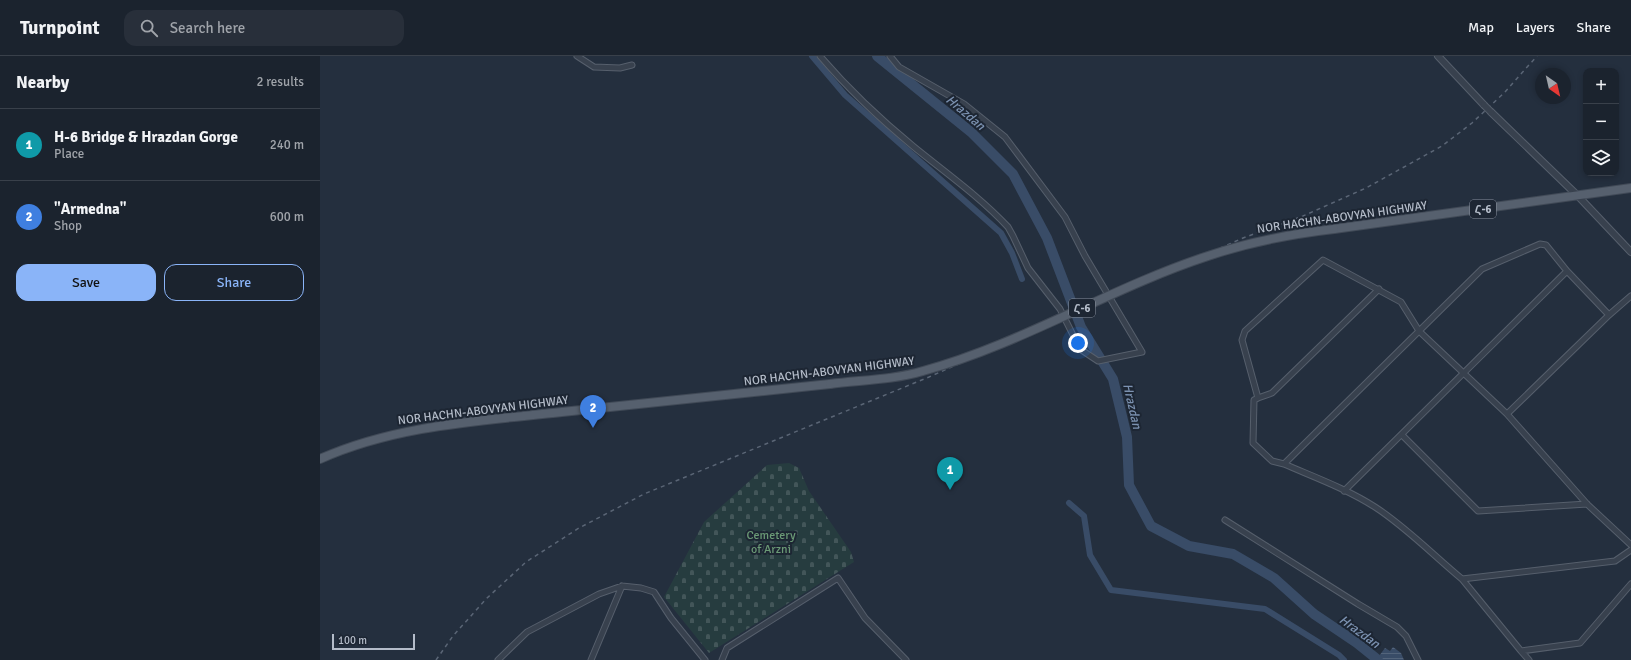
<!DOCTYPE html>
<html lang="en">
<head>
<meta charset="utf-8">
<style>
  body { margin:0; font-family:Signika,"Noto Sans Armenian",sans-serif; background:#282f3a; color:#f1f3f6 }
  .controls { position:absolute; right:12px; top:12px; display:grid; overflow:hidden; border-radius:8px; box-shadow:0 2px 6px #0003 }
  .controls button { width:36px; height:36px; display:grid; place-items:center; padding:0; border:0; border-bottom:1px solid #39404a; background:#1b232e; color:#f1f3f6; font:20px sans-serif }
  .compass { position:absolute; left:1215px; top:12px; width:36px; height:36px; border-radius:50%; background:#1b232e; box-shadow:0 2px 6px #0003; rotate:146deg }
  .scale { position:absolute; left:12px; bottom:10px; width:83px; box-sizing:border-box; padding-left:4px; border:2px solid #b4bcc9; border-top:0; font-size:11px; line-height:14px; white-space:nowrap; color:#b4bcc9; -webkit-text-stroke:3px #1d2633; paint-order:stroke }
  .you { position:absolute; left:758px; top:287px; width:14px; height:14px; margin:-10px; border:3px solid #fff; border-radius:50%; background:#1a73e8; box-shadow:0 0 0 6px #1a73e833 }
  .badge { display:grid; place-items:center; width:26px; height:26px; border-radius:50%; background:#8ab4f8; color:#fff; font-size:13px; font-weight:700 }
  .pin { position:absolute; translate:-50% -33px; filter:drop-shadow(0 1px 2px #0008) }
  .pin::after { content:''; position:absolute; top:21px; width:14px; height:12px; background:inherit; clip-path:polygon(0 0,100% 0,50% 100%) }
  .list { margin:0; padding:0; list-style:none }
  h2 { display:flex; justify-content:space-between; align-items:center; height:52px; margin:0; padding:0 16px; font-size:17px }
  h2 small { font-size:13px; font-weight:400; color:#a0a4aa }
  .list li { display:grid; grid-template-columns:26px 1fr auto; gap:12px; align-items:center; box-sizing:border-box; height:72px; padding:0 16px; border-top:1px solid #39404a }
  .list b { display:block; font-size:15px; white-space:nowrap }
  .list p { margin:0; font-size:13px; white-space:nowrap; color:#a0a4aa }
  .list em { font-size:13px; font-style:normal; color:#a0a4aa }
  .actions { display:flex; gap:8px; padding:12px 16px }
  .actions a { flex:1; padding:9px 0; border:1px solid #8ab4f8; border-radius:12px; text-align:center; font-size:14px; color:#8ab4f8 }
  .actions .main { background:#8ab4f8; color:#111 }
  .icon { flex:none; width:22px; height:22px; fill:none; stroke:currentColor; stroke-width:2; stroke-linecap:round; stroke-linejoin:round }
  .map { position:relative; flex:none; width:1311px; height:604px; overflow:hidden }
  header { display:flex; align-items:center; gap:24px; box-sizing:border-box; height:56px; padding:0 20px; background:#1b232e; border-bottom:1px solid #39404a }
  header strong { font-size:19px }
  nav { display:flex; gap:22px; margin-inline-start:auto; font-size:14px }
  .search { width:280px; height:36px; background:#282f3a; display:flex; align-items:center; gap:10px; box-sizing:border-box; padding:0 14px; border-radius:12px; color:#a0a4aa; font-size:15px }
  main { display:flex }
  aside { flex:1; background:#1b232e }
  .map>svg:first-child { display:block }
</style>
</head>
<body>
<header>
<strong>Turnpoint</strong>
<div class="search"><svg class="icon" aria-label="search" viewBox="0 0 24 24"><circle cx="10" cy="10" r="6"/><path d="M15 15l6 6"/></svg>Search here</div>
<nav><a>Map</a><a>Layers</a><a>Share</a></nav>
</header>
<main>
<aside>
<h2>Nearby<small>2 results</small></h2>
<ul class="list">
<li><span class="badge" style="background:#0f9aa8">1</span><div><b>H-6 Bridge &amp; Hrazdan Gorge</b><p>Place</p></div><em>240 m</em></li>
<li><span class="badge" style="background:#3f7fe0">2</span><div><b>&quot;Armedna&quot;</b><p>Shop</p></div><em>600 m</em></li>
</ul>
<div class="actions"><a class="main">Save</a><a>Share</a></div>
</aside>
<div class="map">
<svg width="1311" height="604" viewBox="0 0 1311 604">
  <defs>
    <pattern id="cemetery-stones" width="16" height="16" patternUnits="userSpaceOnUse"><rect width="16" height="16" fill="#263c3f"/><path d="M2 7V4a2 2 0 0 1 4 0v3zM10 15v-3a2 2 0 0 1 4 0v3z" fill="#435659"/></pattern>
    <pattern id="water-rules" width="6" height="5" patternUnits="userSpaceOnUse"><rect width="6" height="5" fill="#394c67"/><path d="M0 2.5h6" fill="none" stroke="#53647b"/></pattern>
  </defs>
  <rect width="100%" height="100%" fill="#242f3e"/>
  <path fill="url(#cemetery-stones)" d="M469,407l10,5 10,23 42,61 3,10 -145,91 -45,-56 40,-75 63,-57z"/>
  <path fill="url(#water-rules)" d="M1073,591l8,6 3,7h-28l9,-12 5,3z"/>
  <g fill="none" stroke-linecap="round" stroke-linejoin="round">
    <path stroke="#394c67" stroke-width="6" d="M492,0l33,39 156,138 11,20 10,26
      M749,447l15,13 6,39 21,35 154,19 74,46 5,5"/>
    <path stroke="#394c67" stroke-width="10" d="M557,0l94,76 42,42 34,64 34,89 32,52 14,58 2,48 22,41 38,20 44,8 41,24 40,36 43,29 21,17"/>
    <defs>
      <path id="minor" d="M257,0l17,11 26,1 12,-3
        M500,0c29,34 60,63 94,91 32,26 66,50 94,80l5,9 15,32 32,41 14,28 3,10 21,14 44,-9 -57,-96 -20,-39 -60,-80 -41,-33 -65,-37 -9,-11
        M1247,215l-21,-26 -6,-1 -58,25 -198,195c30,13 63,25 91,43 31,20 58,48 87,72l153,-18 16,-11
        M938,342l14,-5 107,-104
        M1187,358l102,-99
        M1082,379l76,76 109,-7
        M964,408l-12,-3 -19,-18 1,-43 4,-2 -16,-58 3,-9 78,-71 78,42 18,29 88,83 80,90 44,41
        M1024,435l223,-220 42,44 22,-19
        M905,464l133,84 39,23 9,9 12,24
        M1142,523l59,72 59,-8 51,-59
        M1201,595l8,9
        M178,604l29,-28 72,-38 23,-8 19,2 13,4 17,26 34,42
        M271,604l31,-74
        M402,604l5,-12 111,-70 27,40 41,42"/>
      <path id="tertiary" d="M1118,0l46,49
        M1171,56l88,85 52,55"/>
      <path id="primary" d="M1014,173l297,-41
        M0,403c76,-34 160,-38 242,-47 89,-9 179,-19 268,-28"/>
    </defs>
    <use href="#minor" stroke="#565f6c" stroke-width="7"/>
    <use href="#tertiary" stroke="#565f6c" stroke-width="8"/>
    <use href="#primary" stroke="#414a57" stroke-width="10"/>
    <use href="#minor" stroke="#38414e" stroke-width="5"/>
    <use href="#tertiary" stroke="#38414e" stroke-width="6"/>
    <use href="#primary" stroke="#56606e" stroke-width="8"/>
    <path stroke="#5a6575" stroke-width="1.5" stroke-dasharray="4 4" stroke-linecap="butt" d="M116,604l17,-24 33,-37 40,-37 53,-34 65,-34 285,-117 314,-139 60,-22 63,-28 76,-42 30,-23 33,-31 32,-36"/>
    <defs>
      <path id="tertiary-bridge" d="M1164,49l7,7"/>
      <path id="primary-bridge" d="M510,328c30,-4 63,-4 93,-13 99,-27 187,-83 285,-115 41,-14 83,-22 126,-27"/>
    </defs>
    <use href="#tertiary-bridge" stroke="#565f6c" stroke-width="8" stroke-linecap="butt"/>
    <use href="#primary-bridge" stroke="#414a57" stroke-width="10" stroke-linecap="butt"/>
    <use href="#tertiary-bridge" stroke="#38414e" stroke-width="6"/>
    <use href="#primary-bridge" stroke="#56606e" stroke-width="8"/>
  </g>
  <g text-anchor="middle" stroke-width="4" stroke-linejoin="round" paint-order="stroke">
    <g fill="#1d2633" stroke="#878f9c" stroke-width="1">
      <rect x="1150" y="144" width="26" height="18" rx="3"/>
      <rect x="749" y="243" width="26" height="18" rx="3"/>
    </g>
    <g font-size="11" font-weight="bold" fill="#b4bcc9">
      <text x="1163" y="157">Հ-6</text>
      <text x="762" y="256">Հ-6</text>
    </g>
    <g font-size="12" fill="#b4bcc9" stroke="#1d2633">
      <text transform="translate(1022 161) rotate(-8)" y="4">NOR HACHN-ABOVYAN HIGHWAY</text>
      <text transform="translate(509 315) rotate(-7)" y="4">NOR HACHN-ABOVYAN HIGHWAY</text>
      <text transform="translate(163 354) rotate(-7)" y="4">NOR HACHN-ABOVYAN HIGHWAY</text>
    </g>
    <g font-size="12" fill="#6b9a76" stroke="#1d2633">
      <text x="451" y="483">Cemetery<tspan x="451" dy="14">of Arzni</tspan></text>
    </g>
    <g font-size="13" font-style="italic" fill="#7c92b1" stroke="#1d2633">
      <text transform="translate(646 56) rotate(40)" y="5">Hrazdan</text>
      <text transform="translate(813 350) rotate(77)" y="5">Hrazdan</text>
      <text transform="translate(1040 575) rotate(36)" y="5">Hrazdan</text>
    </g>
  </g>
</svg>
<div class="controls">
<button>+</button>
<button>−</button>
<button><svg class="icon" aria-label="layers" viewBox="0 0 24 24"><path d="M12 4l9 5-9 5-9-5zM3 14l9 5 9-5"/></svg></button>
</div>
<svg class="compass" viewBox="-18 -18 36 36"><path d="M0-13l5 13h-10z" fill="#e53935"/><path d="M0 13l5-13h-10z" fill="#a0a4aa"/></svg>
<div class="scale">100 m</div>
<div class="you"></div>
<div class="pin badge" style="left:630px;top:434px;background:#0f9aa8">1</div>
<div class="pin badge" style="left:273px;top:372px;background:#3f7fe0">2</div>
</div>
</main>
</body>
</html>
